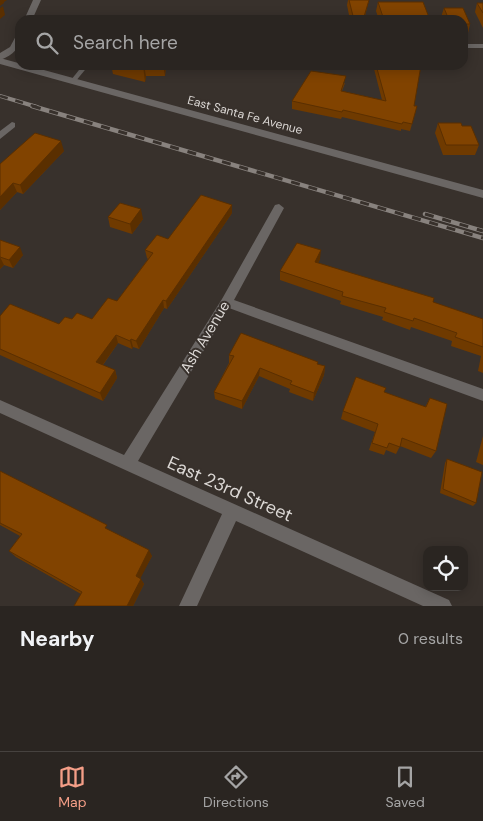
<!DOCTYPE html>
<html lang="en">
<head>
<meta charset="utf-8">
<style>
  body { margin:0; font-family:"DM Sans",sans-serif; background:#36312e; color:#f1f3f6 }
  .controls { position:absolute; right:15px; bottom:15px; display:grid; overflow:hidden; border-radius:10px; box-shadow:0 2px 12px #0003 }
  .controls button { width:45px; height:45px; display:grid; place-items:center; padding:0; border:0; border-bottom:1px solid #46423f; background:#2a2521; color:#f1f3f6; font:25px sans-serif }
  .list { margin:0; padding:0; list-style:none }
  h2 { display:flex; justify-content:space-between; align-items:center; height:65px; margin:0; padding:0 20px; font-size:21px }
  h2 small { font-size:16px; font-weight:400; color:#a5a5a5 }
  .icon { flex:none; width:28px; height:28px; fill:none; stroke:currentColor; stroke-width:2; stroke-linecap:round; stroke-linejoin:round }
  .map { position:relative; flex:none; width:483px; height:606px; overflow:hidden }
  .search { position:absolute; background:#2a2521; box-shadow:0 2px 12px #0003; left:15px; right:15px; top:15px; height:55px; display:flex; align-items:center; gap:12px; box-sizing:border-box; padding:0 18px; border-radius:15px; color:#a5a5a5; font-size:19px }
  .sheet { height:145px; background:#2a2521 }
  nav { display:flex; justify-content:space-around; align-items:center; box-sizing:border-box; height:70px; border-top:1px solid #46423f; background:#2a2521; font-size:14px; color:#a5a5a5 }
  nav a { display:grid; justify-items:center; gap:2px }
  nav .on { color:#f49e87 }
  .map>svg:first-child { display:block }
</style>
</head>
<body>
<div class="map">
<svg width="483" height="606" viewBox="0 0 483 606">
  <rect width="100%" height="100%" fill="#38312c"/>
  <g fill="none" stroke-linecap="round" stroke-linejoin="round">
    <path fill="#6a6664" fill-rule="evenodd" d="M83,65h6l-14,17h-4v-2z"/>
    <path fill="#6a6664" fill-rule="evenodd" d="M33,0h8l-9,20h-8z
      M17,34h3c0,14 -6,21 -20,26v-7l10,-6z
      M463,44h20v4h-20z
      M12,122l3,1v4l-15,12v-8z
      M279,204l5,4 -50,92 249,89v12l-254,-93 -91,153 311,139 3,6h-29l-187,-85 -39,85h-18l43,-92 -222,-101v-13l124,55 98,-156 53,-94z"/>
    <path fill="#6a6664" fill-rule="evenodd" d="M0,58l483,132v8l-483,-134z"/>
    <defs>
      <path id="rail-far1" d="M0,96l37,11"/>
      <path id="rail" d="M32,106l451,132
        M425,214l58,17"/>
    </defs>
    <use href="#rail-far1" stroke="#88827e" stroke-width="4"/>
    <use href="#rail" stroke="#88827e" stroke-width="4.5"/>
    <use href="#rail-far1" stroke="#38312c" stroke-width="2.5" stroke-dasharray="8" stroke-linecap="butt"/>
    <use href="#rail" stroke="#38312c" stroke-width="3" stroke-dasharray="9" stroke-linecap="butt"/>
  </g>
  <path fill="#6f3a00" d="M348,0h21l-5,20h-14l-3,-15z
    M378,2l52,18h-51l-3,-9z
    M477,3h6v25l-8,-16z
    M444,8l26,16 -2,9h-5v-13h-20l-2,-3z
    M111,65h55l-1,11h-19l-1,6 -32,-8z
    M373,65h48l-7,41h3l-7,25 -9,-2v2l-59,-14 -1,2 -49,-10v-8l53,-18 -3,8 40,9z
    M438,123l41,22 -4,10h-32l-8,-22z
    M64,151l-41,43 -6,-2 -17,18v-46z
    M232,213l-65,96 -3,-1 -25,41 -6,-2 -1,2 -14,-6 -15,22 12,5 2,8 -14,23 -103,-46v-39l59,8 13,-5h20l25,-18 31,-42 -1,-1 -2,-8 23,-11z
    M108,217l35,2 -11,15 -22,-7z
    M0,240l23,15 -10,13 -9,-3 -4,4z
    M320,259l-2,4 165,56v54l-5,-2 3,-15 -30,-10 1,-5 -41,-14 -1,3 -28,-10 1,-3 -43,-13 1,-3 -61,-21v-9z
    M229,355l89,7v2l7,2 -1,9 -11,26 -24,-9 1,-3 -31,-13 -17,33 -27,-10 -1,-7 15,-29z
    M384,392l41,15 5,-9 6,53 -5,7 -31,-12 -4,8 -10,-4 -2,5 -15,-5 6,-18 -34,-13 2,-8z
    M483,436v29l-7,-3z
    M447,459l29,44 -3,3 -33,-13 5,-30z
    M0,471l110,60 42,25 -12,22 4,6 -11,22h-59l7,-12 -65,-37 -7,-6 11,-15 -20,-11z"/>
  <path fill="#5a2f00" d="M0,0h7l-3,2v1l-4,3z
    M3,6l2,9 -5,4v-11z
    M143,65h1l2,11 -1,6z
    M163,65h3l-1,11z
    M61,141l3,10 -41,43 -3,-9z
    M13,183l4,9 -17,18v-13z
    M232,205v8l-65,96 -1,-8z
    M141,209l2,10 -11,15 -2,-10z
    M20,247l3,8 -10,13 -4,-8z
    M321,250l-1,9 -6,12 1,-9z
    M0,257l4,8 -4,4z
    M163,300l1,8 -25,41 -3,-8z
    M116,335l2,8 -19,27 -3,-8z
    M131,339l2,8 -1,2 -2,-8z
    M325,366l-1,9 -11,26 1,-8z
    M260,368l-1,8 -17,33v-8z
    M115,370l2,8 -14,23 -3,-8z
    M149,550l3,6 -13,25 -3,-5z
    M141,579l3,5 -11,22h-6z"/>
  <path fill="#814300" stroke="#5a2f00" d="M349,0h20l-6,20h-9z
    M378,2h45l7,18h-46z
    M477,3h6v10z
    M444,8h19l7,16h-7v-4h-14z
    M376,65h45l-7,41h3l-5,18 -9,-2 -1,2 -59,-14 -1,2 -50,-11 19,-30 35,5 -5,15 45,10z
    M438,123h23l1,3h9l8,19h-33z
    M35,133l26,8 -41,44 -7,-2 -13,14v-33z
    M201,195l31,10 -66,96 -3,-1 -27,41 -5,-2 -1,2 -14,-6 -20,27 19,8 -15,23 -100,-44v-33l10,-12 49,20 6,-7 7,2 5,-6 15,6 16,-21 9,3 36,-48 -8,-3 12,-15 11,4z
    M120,203l21,6 -11,15 -22,-7z
    M0,240l20,7 -11,13 -9,-3z
    M297,243l24,7 -6,12 119,36 -1,4 50,17v28l-28,-10 2,-4 -43,-15 -1,3 -29,-9 2,-4 -44,-12 1,-4 -63,-21z
    M241,333l77,29 -1,2 8,2 -11,27 -24,-9 2,-3 -32,-13 -18,33 -28,-9 20,-36 -5,-1z
    M356,377l30,11 -2,4 42,15 4,-9 17,6 -11,47 -34,-13 -2,9 -11,-4 -2,5 -15,-5 6,-19 -35,-13z
    M447,459l35,13 -6,31 -33,-14z
    M0,471l107,54 -2,3 44,22 -13,26 5,3 -14,27h-53l8,-14 -73,-41 13,-17 -22,-11z"/>
  <g text-anchor="middle" stroke-width="4" stroke-linejoin="round" paint-order="stroke">
    <g font-size="12" fill="#dcd8d5" stroke="#38312c">
      <text transform="translate(245 115) rotate(15)" y="4">East Santa Fe Avenue</text>
    </g>
    <g font-size="15" fill="#dcd8d5" stroke="#38312c">
      <text transform="translate(205 337) rotate(-59)" y="5">Ash Avenue</text>
    </g>
    <g font-size="18" fill="#dcd8d5" stroke="#38312c">
      <text transform="translate(230 489) rotate(24)" y="6">East 23rd Street</text>
    </g>
  </g>
</svg>
<div class="controls">
<button><svg class="icon" aria-label="locate" viewBox="0 0 24 24"><circle cx="12" cy="12" r="6"/><path d="M12 2v4M12 18v4M2 12h4M18 12h4"/></svg></button>
</div>
<div class="search"><svg class="icon" aria-label="search" viewBox="0 0 24 24"><circle cx="10" cy="10" r="6"/><path d="M15 15l6 6"/></svg>Search here</div>
</div>
<section class="sheet">
<h2>Nearby<small>0 results</small></h2>
<ul class="list">
</ul>
</section>
<nav>
<a class="on"><svg class="icon" aria-label="map" viewBox="0 0 24 24"><path d="M3 6l6-2 6 2 6-2v14l-6 2-6-2-6 2zM9 4v14M15 6v14"/></svg>Map</a>
<a><svg class="icon" aria-label="directions" viewBox="0 0 24 24"><path d="M12 3l9 9-9 9-9-9zM9 14v-3h6M13 9l2 2-2 2"/></svg>Directions</a>
<a><svg class="icon" aria-label="saved" viewBox="0 0 24 24"><path d="M7 4h10v16l-5-4-5 4z"/></svg>Saved</a>
</nav>
</body>
</html>
